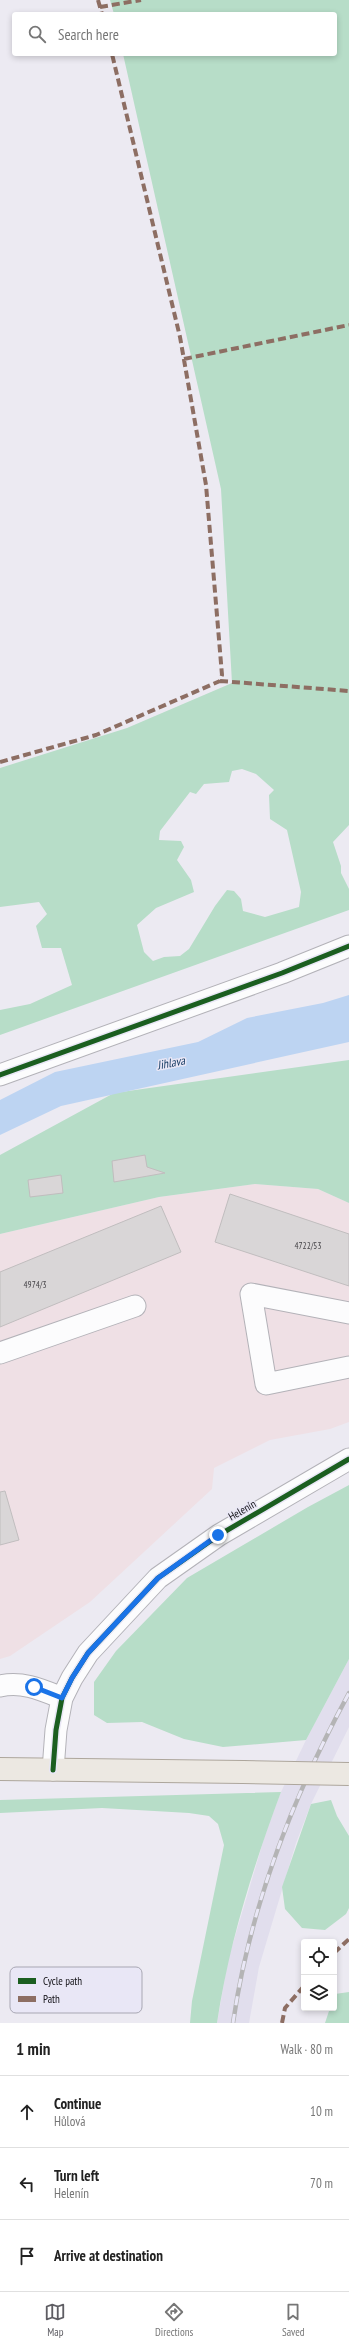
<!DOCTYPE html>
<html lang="en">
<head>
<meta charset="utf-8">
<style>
  body { margin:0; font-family:"PT Sans Narrow",sans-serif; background:#f2f2f2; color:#222 }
  .controls { position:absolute; right:12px; bottom:12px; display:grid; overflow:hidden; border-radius:4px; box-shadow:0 2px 6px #0003 }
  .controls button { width:36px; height:36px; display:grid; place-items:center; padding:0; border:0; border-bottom:1px solid #e0e0e0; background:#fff; color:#222; font:20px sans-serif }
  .stop { position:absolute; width:12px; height:12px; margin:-9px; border:3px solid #1a73e8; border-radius:50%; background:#fff }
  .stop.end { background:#1a73e8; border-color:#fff; box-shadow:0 1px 4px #0008 }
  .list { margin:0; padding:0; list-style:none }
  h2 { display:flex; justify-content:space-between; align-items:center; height:52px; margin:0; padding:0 16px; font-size:17px }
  h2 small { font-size:13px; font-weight:400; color:#767676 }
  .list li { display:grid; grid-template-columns:26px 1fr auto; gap:12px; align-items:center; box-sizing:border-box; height:72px; padding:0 16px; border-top:1px solid #e0e0e0 }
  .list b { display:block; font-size:15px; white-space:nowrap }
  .list p { margin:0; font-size:13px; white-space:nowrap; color:#767676 }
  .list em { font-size:13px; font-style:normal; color:#767676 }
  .icon { flex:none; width:22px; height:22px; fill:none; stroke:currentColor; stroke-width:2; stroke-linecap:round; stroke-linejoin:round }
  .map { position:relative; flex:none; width:349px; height:2023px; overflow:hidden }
  .search { position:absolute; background:#fff; box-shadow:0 2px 6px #0003; left:12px; right:12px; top:12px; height:44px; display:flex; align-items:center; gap:10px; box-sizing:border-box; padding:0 14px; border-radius:4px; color:#767676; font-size:15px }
  .sheet { height:268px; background:#fff }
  nav { display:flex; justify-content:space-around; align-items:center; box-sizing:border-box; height:56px; border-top:1px solid #e0e0e0; background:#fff; font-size:11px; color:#767676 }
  nav a { display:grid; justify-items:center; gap:2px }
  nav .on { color:#5e5d63 }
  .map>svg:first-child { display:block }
</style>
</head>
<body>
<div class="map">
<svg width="349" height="2023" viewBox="0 0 349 2023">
  <rect width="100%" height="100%" fill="#eceaf2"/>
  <path fill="#e1deed" d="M349,1659v68l-38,77 -15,39 -37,124 -10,56h-32l11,-63 38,-128 15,-40 25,-52z"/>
  <path fill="#efe0e5" d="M255,1184l63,5 31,14v219l-19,7 -60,11 -56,28 -2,21 -122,113 -80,54 -10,3v-425l159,-37z"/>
  <path fill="#b7ddc8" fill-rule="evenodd" d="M110,0h239v825l-16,17 8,24v7l8,16v21l-349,125v-25l30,-6 42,-19 -11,-37h-19l-6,-22 11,-12 -8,-12 -39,5v-139l127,-40 105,-45 -11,-194 -98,-435h212v-40h-221zM242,769l14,5 18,16 -5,5 1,24 17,11 14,62 -2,15 -34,10 -22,-6 -2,-12 -7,-8 -7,-1 -12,16 -26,43 -9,7 -16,1 -11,4 -9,-9 -7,-27 19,-17 38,-16 -3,-12 -14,-20 7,-13 -3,-6 -22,-1 1,-9 30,-39 6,2 8,-10 25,-2 3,-11z
    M349,1060v143l-31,-14 -63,-5 -96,13 -159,37v-79l114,-62z
    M349,1485v174l-43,81 -83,7 -39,-8 -42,-17 -35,1 -13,-8v-33l22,-31 71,-73 121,-71z
    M281,1792c-28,75 -52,151 -64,231h-27l2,-22 32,-156 -6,-21 -9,-8 -20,-3 -87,-5 -102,5v-13z
    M331,1800l6,16 12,20v72l-3,6 -21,16 -23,-2 -17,-19 -3,-22 29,-83z
    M349,1992v31h-24l5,-15h4l1,-14z"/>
  <path fill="#bdd4f2" d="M349,995v47l-288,64 -61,29v-35l55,-28 143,-30 49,-24 76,-15z"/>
  <path fill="#d9d6d7" stroke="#c0bdbe" d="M145,1155l2,12 18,6 -51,9 -2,-21z
    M61,1175l2,18 -33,4 -2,-17z
    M230,1194l119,40v52l-134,-44z
    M161,1206l20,46 -181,75v-55z
    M5,1491l14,49 -19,5v-53z"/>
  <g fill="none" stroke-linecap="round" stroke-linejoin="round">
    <defs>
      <path id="minor" d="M0,1075l282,-102 67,-27
        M349,1313l-98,-19 15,90 83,-17
        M0,1353l135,-47
        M0,1686c23,-5 42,4 62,12
        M53,1770l3,-40 6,-32 10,-20 16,-25 70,-75 61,-43 130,-76"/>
      <path id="major" d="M0,1769l243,3"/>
    </defs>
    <use href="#minor" stroke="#b3b2b8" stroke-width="23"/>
    <use href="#major" stroke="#ada69c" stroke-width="24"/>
    <use href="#minor" stroke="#fcfcfd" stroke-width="21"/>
    <use href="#major" stroke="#ece8e2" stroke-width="22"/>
    <defs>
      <path id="rail" d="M233,2023c17,-117 60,-227 116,-330"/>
    </defs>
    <use href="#rail" stroke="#b4b4b5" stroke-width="4.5"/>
    <use href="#rail" stroke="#e9e7f6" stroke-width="3" stroke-dasharray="9" stroke-linecap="butt"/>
    <defs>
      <path id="major-bridge" d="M243,1772l106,2"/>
    </defs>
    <use href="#major-bridge" stroke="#ada69c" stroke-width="24" stroke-linecap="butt"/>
    <use href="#major-bridge" stroke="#ece8e2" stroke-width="22"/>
    <path stroke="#8d6e63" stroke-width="4" stroke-dasharray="8 4" stroke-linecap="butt" d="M98,0l4,14
      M100,7l41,-7
      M184,359l165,-34
      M220,681l129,10
      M0,762l96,-27 124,-54 2,-6 -16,-190 -26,-148 -68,-283
      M334,1953l15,-14
      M282,2023l3,-15 19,-22"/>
    <defs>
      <path id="cycleway" d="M0,1075l282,-102 67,-27
        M53,1770l3,-40 6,-32 10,-20 16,-25 70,-75 61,-43 130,-76"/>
    </defs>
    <use href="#cycleway" stroke="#e9e7f6" stroke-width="8"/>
    <use href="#cycleway" stroke="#1b5e20" stroke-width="5"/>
  </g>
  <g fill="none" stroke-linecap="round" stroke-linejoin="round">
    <path stroke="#1a73e8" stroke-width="5" d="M34,1687l28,11 10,-20 16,-25 70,-75 60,-43"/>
  </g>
  <g text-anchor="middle" stroke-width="3" stroke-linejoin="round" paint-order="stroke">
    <g font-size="9" fill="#444246">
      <text x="308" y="1249">4722/53</text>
      <text x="35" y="1288">4974/3</text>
    </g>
    <g font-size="11" fill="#121116" stroke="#e9e7f6">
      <text transform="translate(242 1510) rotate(-30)" y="4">Helenín</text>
    </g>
    <g font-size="12" font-style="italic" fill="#0d345d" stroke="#e9e7f6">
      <text transform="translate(171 1063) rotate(-11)" y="4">Jihlava</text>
    </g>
  </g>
  <rect x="10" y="1967" width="132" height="46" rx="6" fill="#e9e7f6" stroke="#a8a7b3" stroke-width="1"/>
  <rect x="18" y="1978" width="18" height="6" fill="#1b5e20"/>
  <rect x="18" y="1996" width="18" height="6" fill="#8d6e63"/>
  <g font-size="11" fill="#121116">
    <text x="43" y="1985">Cycle path</text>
    <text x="43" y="2003">Path</text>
  </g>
</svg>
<div class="controls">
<button><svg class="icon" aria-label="locate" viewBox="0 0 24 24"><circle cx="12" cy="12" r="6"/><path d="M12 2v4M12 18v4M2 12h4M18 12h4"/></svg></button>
<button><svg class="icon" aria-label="layers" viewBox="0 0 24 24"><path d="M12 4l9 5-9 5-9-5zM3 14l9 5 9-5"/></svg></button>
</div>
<div class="stop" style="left:34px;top:1687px"></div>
<div class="stop end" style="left:218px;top:1535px"></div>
<div class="search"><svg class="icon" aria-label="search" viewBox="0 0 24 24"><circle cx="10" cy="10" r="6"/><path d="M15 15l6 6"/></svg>Search here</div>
</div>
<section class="sheet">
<h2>1 min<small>Walk · 80 m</small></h2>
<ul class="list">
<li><svg class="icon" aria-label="ahead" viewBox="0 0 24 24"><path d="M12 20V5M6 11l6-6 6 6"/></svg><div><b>Continue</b><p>Hůlová</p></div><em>10 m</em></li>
<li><svg class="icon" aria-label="left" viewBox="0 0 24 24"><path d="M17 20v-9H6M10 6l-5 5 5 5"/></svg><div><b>Turn left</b><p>Helenín</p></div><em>70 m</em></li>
<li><svg class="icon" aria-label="arrive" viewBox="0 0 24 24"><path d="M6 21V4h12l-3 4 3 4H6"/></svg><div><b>Arrive at destination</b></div></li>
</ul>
</section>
<nav>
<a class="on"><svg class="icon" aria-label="map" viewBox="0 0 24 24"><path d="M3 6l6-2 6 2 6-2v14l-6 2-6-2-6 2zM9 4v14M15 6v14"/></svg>Map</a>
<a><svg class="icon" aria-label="directions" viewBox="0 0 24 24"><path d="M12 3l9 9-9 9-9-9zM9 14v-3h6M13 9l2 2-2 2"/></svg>Directions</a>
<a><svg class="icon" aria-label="saved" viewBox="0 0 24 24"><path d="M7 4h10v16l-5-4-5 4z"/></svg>Saved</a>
</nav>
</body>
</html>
